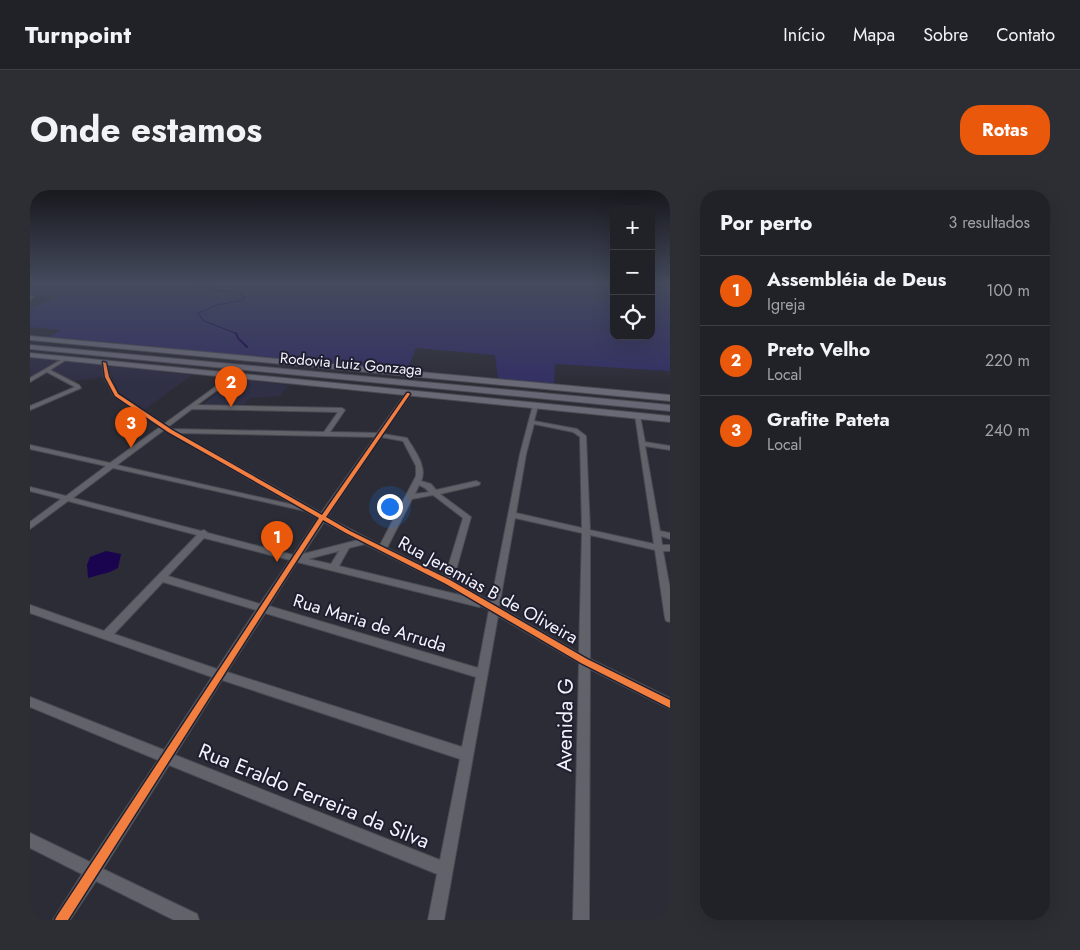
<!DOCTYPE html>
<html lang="pt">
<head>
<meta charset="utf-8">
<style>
  body { margin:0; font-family:Jost,sans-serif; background:#2d2e34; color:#f1f3f6 }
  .controls { position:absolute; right:15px; top:15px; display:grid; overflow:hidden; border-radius:10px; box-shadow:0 5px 20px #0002 }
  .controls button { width:45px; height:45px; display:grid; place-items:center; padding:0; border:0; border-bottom:1px solid #3e3e45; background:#212128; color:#f1f3f6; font:25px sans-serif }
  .you { position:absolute; left:359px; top:316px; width:18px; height:18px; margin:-12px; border:4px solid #fff; border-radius:50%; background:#1a73e8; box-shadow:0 0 0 8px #1a73e833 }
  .badge { display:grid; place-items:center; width:32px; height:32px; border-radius:50%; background:#ea580c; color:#fff; font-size:16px; font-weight:700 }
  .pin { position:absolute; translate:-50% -41px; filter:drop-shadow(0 1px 2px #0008) }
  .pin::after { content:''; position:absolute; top:26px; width:18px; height:15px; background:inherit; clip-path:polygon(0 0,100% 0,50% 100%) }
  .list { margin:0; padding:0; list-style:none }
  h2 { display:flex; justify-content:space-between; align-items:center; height:65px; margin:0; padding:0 20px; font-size:21px }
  h2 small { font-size:16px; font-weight:400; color:#a2a3a8 }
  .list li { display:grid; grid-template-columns:32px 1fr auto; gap:15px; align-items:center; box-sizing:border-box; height:70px; padding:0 20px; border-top:1px solid #3e3e45 }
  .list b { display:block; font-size:19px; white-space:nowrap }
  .list p { margin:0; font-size:16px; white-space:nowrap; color:#a2a3a8 }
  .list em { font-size:16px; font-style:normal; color:#a2a3a8 }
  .icon { flex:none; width:28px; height:28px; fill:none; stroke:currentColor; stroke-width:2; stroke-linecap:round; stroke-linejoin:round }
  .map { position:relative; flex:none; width:640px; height:730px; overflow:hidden; border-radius:20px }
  header { display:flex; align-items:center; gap:30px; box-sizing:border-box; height:70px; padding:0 25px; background:#212128; border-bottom:1px solid #3e3e45 }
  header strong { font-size:24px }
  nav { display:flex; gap:28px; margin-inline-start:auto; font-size:18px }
  .intro { display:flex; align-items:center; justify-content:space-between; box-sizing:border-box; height:120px; padding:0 30px }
  h1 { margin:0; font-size:35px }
  .button { padding:12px 22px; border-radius:20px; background:#ea580c; color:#fff; font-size:18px; font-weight:700 }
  main { display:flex; gap:30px; padding:0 30px }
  aside { flex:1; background:#212128; border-radius:20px; box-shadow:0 5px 20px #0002 }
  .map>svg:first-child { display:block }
</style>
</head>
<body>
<header>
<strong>Turnpoint</strong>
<nav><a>Início</a><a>Mapa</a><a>Sobre</a><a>Contato</a></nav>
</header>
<div class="intro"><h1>Onde estamos</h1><a class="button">Rotas</a></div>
<main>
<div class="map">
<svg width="640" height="730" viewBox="0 0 640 730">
  <rect width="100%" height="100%" fill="#2c2c36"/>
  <path fill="#2f2f45" d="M0,167l70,7 3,13 -29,4 -30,-11 -14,7z
    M78,176l31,3 53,6 -49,36 -24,-18z
    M205,189l55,6 -10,11 -30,2 -8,8 -40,-1z"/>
  <path fill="#332f64" d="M1,93h583v53h37v-53h19v92l-1,-4 -114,-7 -1,21 -56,-5 -3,-25 -79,-7 -9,23 -331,-32 -30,-1 15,-8 -31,-3v-18l30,-14 -30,-1z"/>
  <path fill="#1b044f" d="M76,361l15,3 -3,14 -8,4 -22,6 -1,-13 3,-8z"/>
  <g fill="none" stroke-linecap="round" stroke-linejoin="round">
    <path stroke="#1b044f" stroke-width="1" d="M151,93l24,3 13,5h13l15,6 -3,3 -26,5 -19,8 6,8 33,13"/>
    <path stroke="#1b044f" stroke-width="2" d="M206,143l2,5 9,9"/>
    <defs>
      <path id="minor" d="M0,105l4,2 -4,3z
        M34,168l2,1v1l-16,10 29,15 2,3 -51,22v-4l45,-19 -28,-15 -17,10v-4z
        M74,172l2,1 4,14 8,17 46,30 69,-50 2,1v2l-38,28 145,3 3,2 -15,22 47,1 29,-40h4l1,1 -28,40 24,4c7,12 21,29 14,43l10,3 5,6 40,-9 4,2 -1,2 -39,9 31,23 -18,64 38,21 29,-148 13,-49 5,1 -4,15 43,8 9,7 4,94 64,14 -19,-129 5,1 5,26 25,4v4l-25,-4 15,85 10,2v6l-9,-3 1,9h8v6h-7l7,38v33l-4,-1 -1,-3 -10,-68 -65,-15v124l80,39v11l-80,-40 -1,251h-16l6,-257 -81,-47 -54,304h-16l9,-46 -268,-109 -66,104 94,45 2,6h-25l-78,-39 -26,39h-17l29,-46 -52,-26v-15l60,29 68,-102 -128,-53v-10l134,53 48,-73 -182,-64v-8l74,26 93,-96 -129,-34 -38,28v-7l31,-23 -31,-8v-4l36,9 40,-30 -76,-17v-4l80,18 50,-36 -46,-31 -10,-19 -2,-14zM162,219l146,3 -14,20 -152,-3 -4,-2zM504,234l39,8 7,5 2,91 -66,-15 10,-59zM134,240l4,2 126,73 -177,-40zM148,243l197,4 -54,76zM351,247l22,4 13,25v10l-36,69 -53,-28zM83,278l192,43 13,7 -25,37 -85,-22 -4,-3 -3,1 -128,-33zM389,295l6,3 4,4 -14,2zM403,305l30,23 -18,59 -58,-29 25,-49zM485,328l67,15 -3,120 -80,-46zM294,332l34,18 -55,14zM174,348l86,22 -30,44 -92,-28zM335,354l80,40 19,12 -125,-30 10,-18zM309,361l-8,13 -23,-5zM267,372l182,45 2,-1 8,4 -11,58 -209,-62zM133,392l93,28 -39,59 -103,-35zM235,423l211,64 -14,70 -235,-75zM192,490l238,79 -20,101 -265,-105z"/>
      <path id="primary" d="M0,146l640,59v6l-640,-61z
        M0,163l640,63v6l-640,-65z"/>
      <path id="trunk" d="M0,155l640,60v6l-640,-62z"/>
    </defs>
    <use href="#minor" stroke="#4a4a52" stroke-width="2"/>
    <use href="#primary" stroke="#4a4a52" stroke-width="2"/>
    <use href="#trunk" stroke="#4a4a52" stroke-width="2"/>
    <use href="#minor" fill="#62626a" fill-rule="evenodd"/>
    <use href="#primary" fill="#6a6a77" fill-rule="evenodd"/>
    <use href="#trunk" fill="#686776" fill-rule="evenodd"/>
    <defs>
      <path id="cycleway" d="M73,172l3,1 3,14 9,17 54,36 150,85 85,-122h2l1,1 -84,123 24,14 100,49 137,79 83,41v8l-89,-45 -135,-79 -100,-51 -23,-13 -46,71 -209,329h-13l2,-4 262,-398 -151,-86 -53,-36 -10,-19z"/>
    </defs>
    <use href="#cycleway" stroke="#1f1f2f" stroke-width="3"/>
    <use href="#cycleway" fill="#f27e40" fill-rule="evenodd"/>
  </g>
  <linearGradient id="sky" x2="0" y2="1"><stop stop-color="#18181e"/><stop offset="0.48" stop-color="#454b5d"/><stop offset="1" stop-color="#454b5d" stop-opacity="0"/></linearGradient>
  <rect width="640" height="195" fill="url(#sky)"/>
  <g text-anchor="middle" stroke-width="4" stroke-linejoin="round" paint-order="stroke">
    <g font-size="15" fill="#f3f3fe" stroke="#1f1f2f">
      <text transform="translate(321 174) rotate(5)" y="5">Rodovia Luiz Gonzaga</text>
    </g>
    <g font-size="18" fill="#f3f3fe" stroke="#1f1f2f">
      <text transform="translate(458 400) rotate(29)" y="6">Rua Jeremias B de Oliveira</text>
      <text transform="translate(340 433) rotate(17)" y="6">Rua Maria de Arruda</text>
    </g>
    <g font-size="21" fill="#f3f3fe" stroke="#1f1f2f">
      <text transform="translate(535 535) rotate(-89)" y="7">Avenida G</text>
      <text transform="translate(284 606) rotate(22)" y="7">Rua Eraldo Ferreira da Silva</text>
    </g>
  </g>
</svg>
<div class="controls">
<button>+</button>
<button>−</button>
<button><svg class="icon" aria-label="locate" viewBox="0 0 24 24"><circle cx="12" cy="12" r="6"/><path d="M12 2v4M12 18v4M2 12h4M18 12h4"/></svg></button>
</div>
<div class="you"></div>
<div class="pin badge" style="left:247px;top:372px">1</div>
<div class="pin badge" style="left:201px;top:217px">2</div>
<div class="pin badge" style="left:101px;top:258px">3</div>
</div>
<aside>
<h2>Por perto<small>3 resultados</small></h2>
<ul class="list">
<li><span class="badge">1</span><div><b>Assembléia de Deus</b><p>Igreja</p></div><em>100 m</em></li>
<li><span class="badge">2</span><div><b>Preto Velho</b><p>Local</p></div><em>220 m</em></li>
<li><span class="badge">3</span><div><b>Grafite Pateta</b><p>Local</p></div><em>240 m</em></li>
</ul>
</aside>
</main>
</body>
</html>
